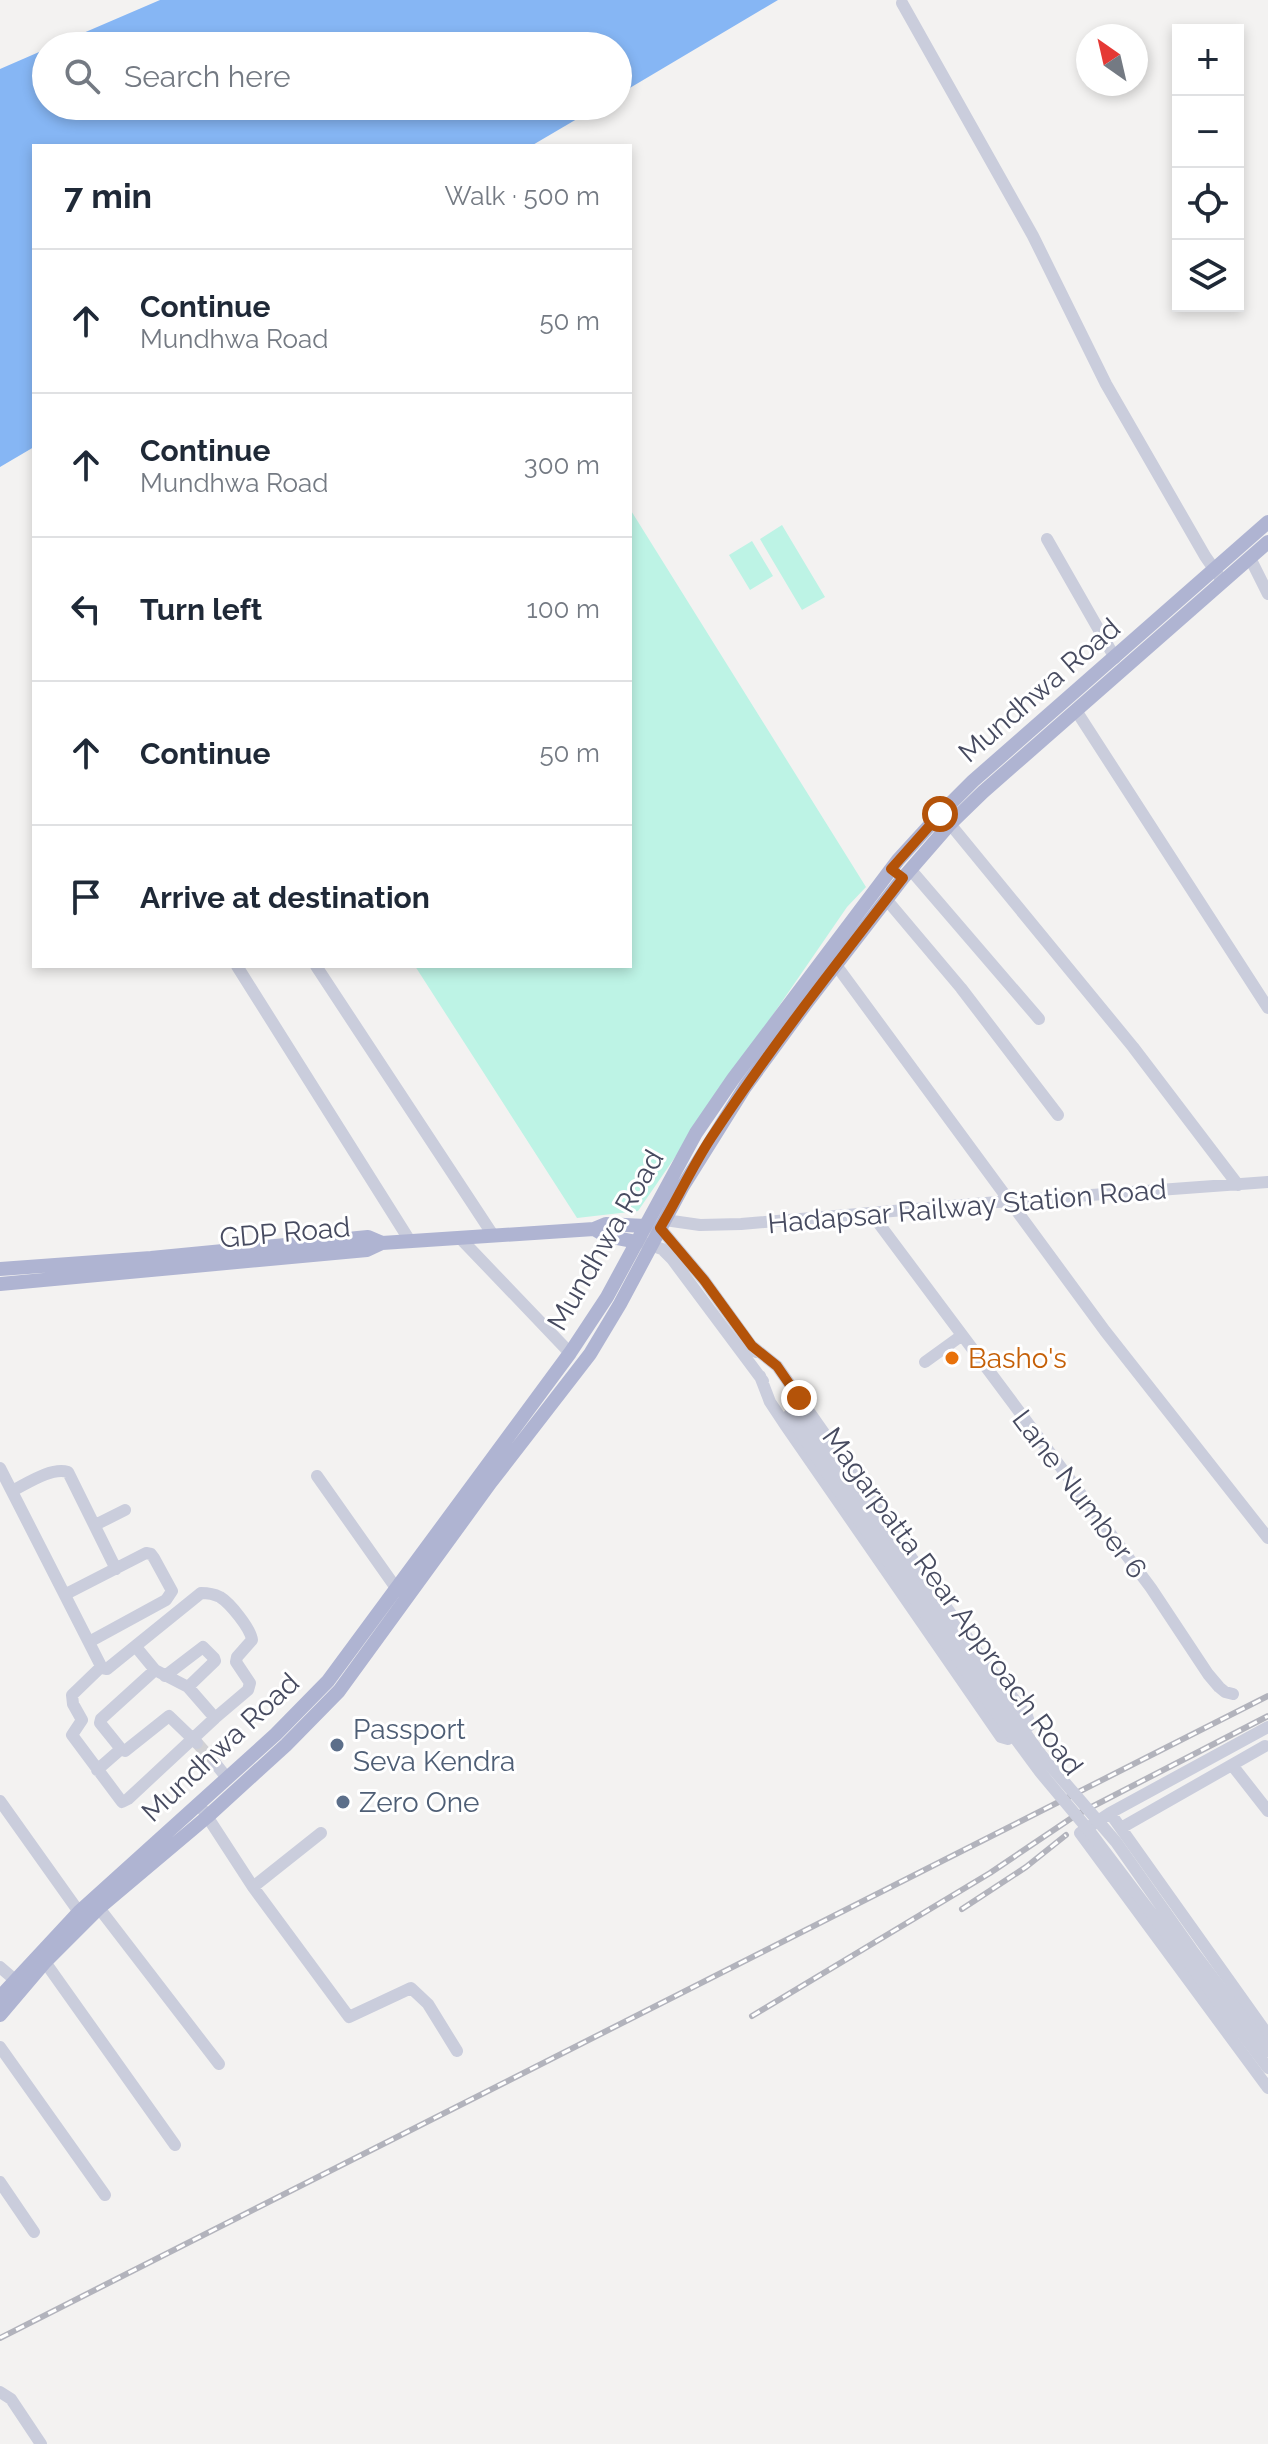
<!DOCTYPE html>
<html lang="en">
<head>
<meta charset="utf-8">
<style>
  body { margin:0; font-family:Raleway,sans-serif; background:#f2f2f3; color:#1f2937 }
  .controls { position:absolute; right:24px; top:24px; display:grid; overflow:hidden; border-radius:0px; box-shadow:0 4px 12px #0003 }
  .controls button { width:72px; height:72px; display:grid; place-items:center; padding:0; border:0; border-bottom:2px solid #e0e1e3; background:#fff; color:#1f2937; font:40px sans-serif }
  .compass { position:absolute; left:1076px; top:24px; width:72px; height:72px; border-radius:50%; background:#fff; box-shadow:0 4px 12px #0003; rotate:326deg }
  .stop { position:absolute; width:24px; height:24px; margin:-18px; border:6px solid #b45309; border-radius:50%; background:#fff }
  .stop.end { background:#b45309; border-color:#fff; box-shadow:0 2px 8px #0008 }
  .list { margin:0; padding:0; list-style:none }
  h2 { display:flex; justify-content:space-between; align-items:center; height:104px; margin:0; padding:0 32px; font-size:34px }
  h2 small { font-size:26px; font-weight:400; color:#747a83 }
  .list li { display:grid; grid-template-columns:52px 1fr auto; gap:24px; align-items:center; box-sizing:border-box; height:144px; padding:0 32px; border-top:2px solid #e0e1e3 }
  .list b { display:block; font-size:30px; white-space:nowrap }
  .list p { margin:0; font-size:26px; white-space:nowrap; color:#747a83 }
  .list em { font-size:26px; font-style:normal; color:#747a83 }
  .icon { flex:none; width:44px; height:44px; fill:none; stroke:currentColor; stroke-width:2; stroke-linecap:round; stroke-linejoin:round }
  .map { position:relative; flex:none; width:1268px; height:2444px; overflow:hidden }
  .search { position:absolute; background:#fff; box-shadow:0 4px 12px #0003; left:32px; top:32px; width:600px; height:88px; display:flex; align-items:center; gap:20px; box-sizing:border-box; padding:0 28px; border-radius:44px; color:#747a83; font-size:30px }
  .panel { position:absolute; background:#fff; box-shadow:0 4px 12px #0003; left:32px; top:144px; width:600px; height:824px; border-radius:0px }
  .map>svg:first-child { display:block }
</style>
</head>
<body>
<div class="map">
<svg width="1268" height="2444" viewBox="0 0 1268 2444">
  <rect width="100%" height="100%" fill="#f3f2f1"/>
  <path fill="#bdf3e5" d="M630,509l236,378 -19,20 -209,304 -61,7 -162,-252h215z
    M782,525l43,72 -23,13 -42,-71z
    M752,541l21,35 -23,14 -21,-35z"/>
  <path fill="#86b6f4" d="M160,0h618l-160,95v-49h-565z
    M46,49v57h553l-68,40h-497v301l-34,20v-398z"/>
  <g fill="none" stroke-linecap="round" stroke-linejoin="round">
    <path stroke="#d1d1d4" stroke-width="12" stroke-dasharray="12 6" stroke-linecap="butt" d="M197,1743l18,20"/>
    <path stroke="#cacddc" stroke-width="12" d="M902,3l131,233 73,148 99,172 18,26
      M1047,539l68,119
      M1250,558l18,36
      M1077,712l191,296
      M950,824l183,223 105,138
      M910,869l129,150
      M886,899l75,89 97,127
      M836,965l269,366 163,207
      M237,966l173,275
      M316,966l177,269
      M871,1213l280,375 57,86 11,13 6,5 8,2
      M665,1220l35,5 41,-1 268,-23 259,-19
      M652,1227l8,1 44,52 52,72
      M460,1238l110,115
      M644,1243l18,6 10,10 91,122
      M752,1346l25,20 202,288 48,62 3,9 -3,2 -19,12 -7,-2 -215,-311 -16,-24 -10,-26
      M925,1362l36,-26
      M0,1468l102,200 5,1 94,-76c7,0 13,1 19,4 10,6 31,32 32,43l-15,17 -1,5 14,21 -2,7 -33,28 -87,81 -6,3 -50,-67 10,-15 -9,-16 -1,-9 29,-28
      M317,1476l79,112
      M12,1491c16,-8 39,-24 56,-19l48,97
      M95,1525l30,-15
      M66,1594l80,-41 5,1 3,4 18,33 -6,9 -77,42
      M136,1647l19,23 33,17 27,31
      M155,1670l-54,49 -1,4 21,26 4,2 44,-35 28,27
      M165,1676l38,-29 11,11 1,3 -27,26
      M1268,1727l-158,86 -30,20 188,255
      M215,1763l12,15
      M1232,1765l36,46
      M97,1770l24,-21
      M0,1801l79,111
      M203,1810l50,77 96,130 62,-29 17,16 29,47
      M1110,1813l158,222
      M1121,1828l144,-82
      M253,1887l68,-54
      M99,1908l120,156
      M45,1962l130,183
      M0,1967l15,13
      M0,2047l105,148
      M0,2182l34,50
      M0,2392l11,7 30,45"/>
    <path stroke="#afb4d2" stroke-width="14" d="M594,1229l12,7 31,6
      M0,1269l151,-11 217,-21 14,6
      M0,1284l367,-34 15,-7 212,-14 12,-5 39,2
      M0,1997l79,-85 197,-178 52,-53 242,-328 37,-56 89,-164 37,-54 165,-219 42,-46 33,-33 295,-259
      M0,2015l45,-53 54,-54 108,-91 79,-72 53,-54 152,-209 99,-128 30,-50 63,-118 62,-99 60,-82 98,-127 47,-54 33,-32 285,-250"/>
    <defs>
      <path id="rail" d="M962,1909l64,-42 40,-32
        M752,2016l238,-143 86,-58 192,-99
        M0,2338l1268,-642"/>
    </defs>
    <use href="#rail" stroke="#b2b3bc" stroke-width="6"/>
    <use href="#rail" stroke="#fff" stroke-width="3" stroke-dasharray="9" stroke-linecap="butt"/>
    <path stroke="#cacddc" stroke-width="12" d="M797,1407l60,93 185,256 74,86 76,108 76,101
      M789,1415l61,93 134,188 56,76 51,61 177,235"/>
  </g>
  <g fill="none" stroke-linecap="round" stroke-linejoin="round">
    <path stroke="#b45309" stroke-width="10" d="M799,1398l-22,-32 -25,-20 -48,-66 -44,-52c18,-30 32,-61 51,-90 59,-90 126,-175 192,-260l-12,-9 49,-55"/>
  </g>
  <circle fill="#e8710a" stroke="#fff" stroke-width="3" cx="952" cy="1358" r="8"/>
  <g fill="#5c6f8a" stroke="#fff" stroke-width="3">
    <circle cx="337" cy="1745" r="8"/>
    <circle cx="343" cy="1802" r="8"/>
  </g>
  <g text-anchor="middle" stroke-width="6" stroke-linejoin="round" paint-order="stroke">
    <g font-size="28" fill="#474b60" stroke="#fff">
      <text transform="translate(1039 690) rotate(-41)" y="10">Mundhwa Road</text>
      <text transform="translate(967 1206) rotate(-5)" y="10">Hadapsar Railway Station Road</text>
      <text transform="translate(285 1232) rotate(-5)" y="10">GDP Road</text>
      <text transform="translate(605 1240) rotate(-60)" y="10">Mundhwa Road</text>
      <text transform="translate(1080 1494) rotate(53)" y="10">Lane Number 6</text>
      <text transform="translate(953 1601) rotate(54)" y="10">Magarpatta Rear Approach Road</text>
      <text transform="translate(220 1747) rotate(-43)" y="10">Mundhwa Road</text>
    </g>
    <g font-size="28" fill="#c56008" stroke="#fff" text-anchor="start">
      <text x="968" y="1368">Basho's</text>
    </g>
    <g font-size="28" fill="#4e5e75" stroke="#fff" text-anchor="start">
      <text x="353" y="1739">Passport<tspan x="353" dy="32">Seva Kendra</tspan></text>
      <text x="359" y="1812">Zero One</text>
    </g>
  </g>
</svg>
<div class="controls">
<button>+</button>
<button>−</button>
<button><svg class="icon" aria-label="locate" viewBox="0 0 24 24"><circle cx="12" cy="12" r="6"/><path d="M12 2v4M12 18v4M2 12h4M18 12h4"/></svg></button>
<button><svg class="icon" aria-label="layers" viewBox="0 0 24 24"><path d="M12 4l9 5-9 5-9-5zM3 14l9 5 9-5"/></svg></button>
</div>
<svg class="compass" viewBox="-18 -18 36 36"><path d="M0-13l5 13h-10z" fill="#e53935"/><path d="M0 13l5-13h-10z" fill="#747a83"/></svg>
<div class="stop" style="left:940px;top:814px"></div>
<div class="stop end" style="left:799px;top:1398px"></div>
<div class="search"><svg class="icon" aria-label="search" viewBox="0 0 24 24"><circle cx="10" cy="10" r="6"/><path d="M15 15l6 6"/></svg>Search here</div>
<section class="panel">
<h2>7 min<small>Walk · 500 m</small></h2>
<ul class="list">
<li><svg class="icon" aria-label="ahead" viewBox="0 0 24 24"><path d="M12 20V5M6 11l6-6 6 6"/></svg><div><b>Continue</b><p>Mundhwa Road</p></div><em>50 m</em></li>
<li><svg class="icon" aria-label="ahead" viewBox="0 0 24 24"><path d="M12 20V5M6 11l6-6 6 6"/></svg><div><b>Continue</b><p>Mundhwa Road</p></div><em>300 m</em></li>
<li><svg class="icon" aria-label="left" viewBox="0 0 24 24"><path d="M17 20v-9H6M10 6l-5 5 5 5"/></svg><div><b>Turn left</b></div><em>100 m</em></li>
<li><svg class="icon" aria-label="ahead" viewBox="0 0 24 24"><path d="M12 20V5M6 11l6-6 6 6"/></svg><div><b>Continue</b></div><em>50 m</em></li>
<li><svg class="icon" aria-label="arrive" viewBox="0 0 24 24"><path d="M6 21V4h12l-3 4 3 4H6"/></svg><div><b>Arrive at destination</b></div></li>
</ul>
</section>
</div>
</body>
</html>
